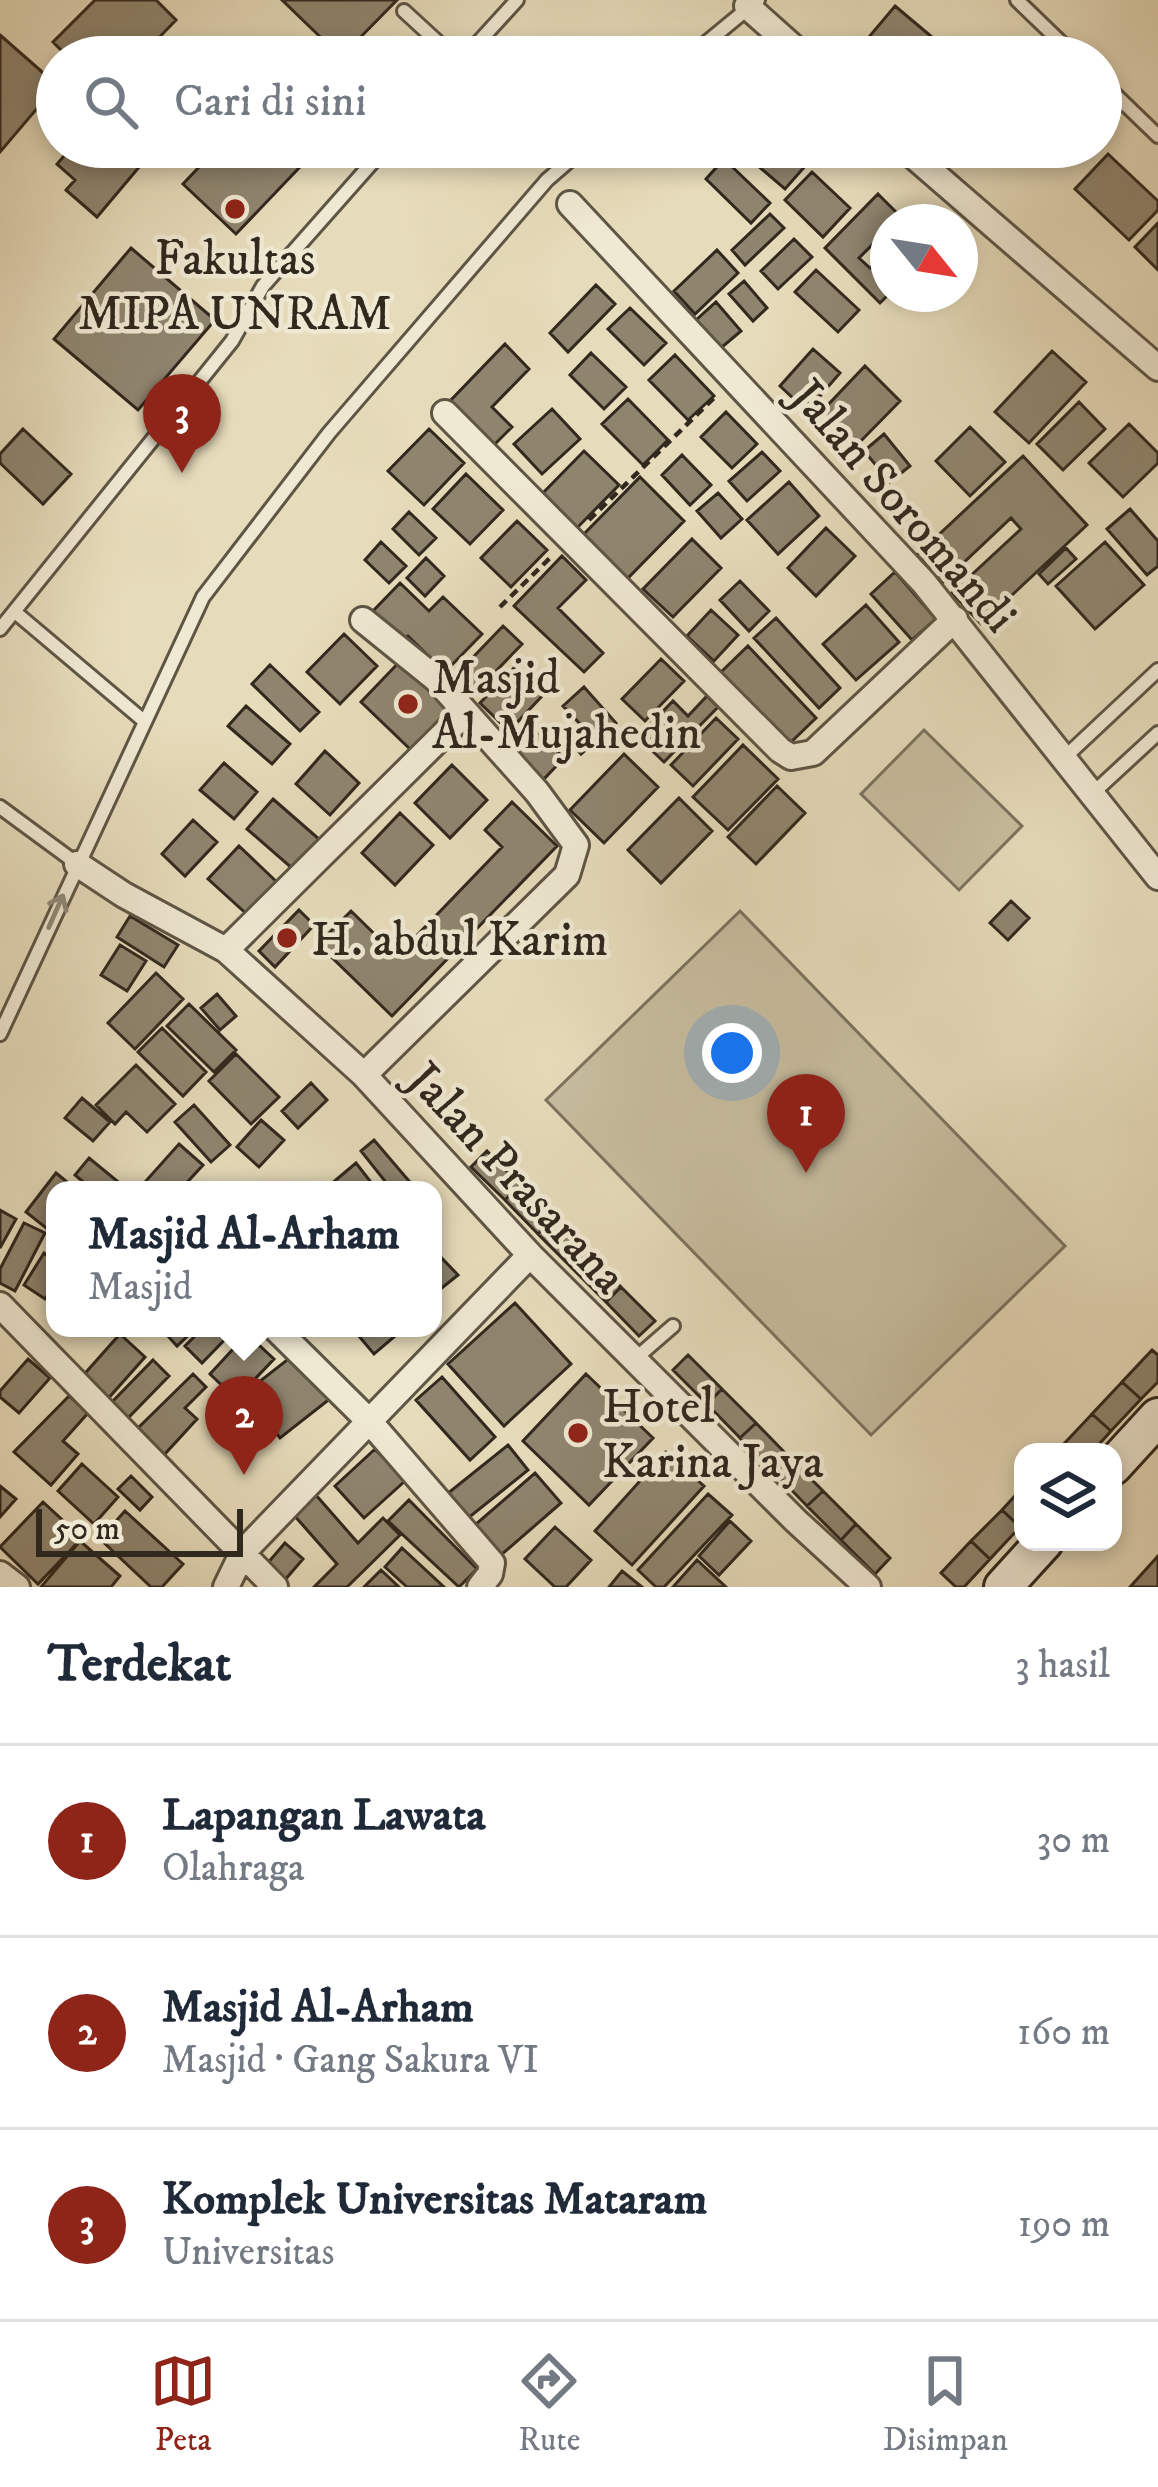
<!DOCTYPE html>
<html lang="id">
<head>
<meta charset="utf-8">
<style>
  body { margin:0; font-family:"IM FELL DW Pica",serif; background:#f6f6f7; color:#1f2937 }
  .controls { position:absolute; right:36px; bottom:36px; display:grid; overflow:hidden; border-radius:24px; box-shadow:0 6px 18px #0003 }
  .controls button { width:108px; height:108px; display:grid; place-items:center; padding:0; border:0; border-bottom:3px solid #e0e1e3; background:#fff; color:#1f2937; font:60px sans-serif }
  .compass { position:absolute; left:870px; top:204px; width:108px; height:108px; border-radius:50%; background:#fff; box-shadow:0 6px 18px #0003; rotate:120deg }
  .scale { position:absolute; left:36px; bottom:30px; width:207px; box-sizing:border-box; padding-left:12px; border:6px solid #31281e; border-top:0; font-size:33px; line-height:42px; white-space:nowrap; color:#31281e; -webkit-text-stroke:9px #efe8d2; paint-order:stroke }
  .you { position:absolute; left:732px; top:1053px; width:42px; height:42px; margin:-30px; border:9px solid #fff; border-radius:50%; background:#1a73e8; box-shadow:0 0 0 18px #1a73e833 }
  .badge { display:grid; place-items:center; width:78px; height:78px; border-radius:50%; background:#8f2418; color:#fff; font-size:39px; font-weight:700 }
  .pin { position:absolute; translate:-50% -99px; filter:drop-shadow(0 3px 6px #0008) }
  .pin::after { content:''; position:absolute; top:63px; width:42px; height:36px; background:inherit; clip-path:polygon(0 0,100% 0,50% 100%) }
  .popup { position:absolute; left:46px; top:1181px; width:396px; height:156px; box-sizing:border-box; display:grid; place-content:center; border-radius:24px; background:#fff; filter:drop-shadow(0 3px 9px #0005); font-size:39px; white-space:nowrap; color:#747a83 }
  .popup b { font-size:45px; color:#1f2937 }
  .popup::after { content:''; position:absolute; left:50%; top:100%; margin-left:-24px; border:24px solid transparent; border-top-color:#fff }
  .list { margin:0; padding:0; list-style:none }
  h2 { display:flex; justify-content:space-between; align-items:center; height:156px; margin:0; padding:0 48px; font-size:51px }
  h2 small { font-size:39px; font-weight:400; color:#747a83 }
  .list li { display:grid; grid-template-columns:78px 1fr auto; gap:36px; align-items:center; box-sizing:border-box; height:192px; padding:0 48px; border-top:3px solid #e0e1e3 }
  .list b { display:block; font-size:45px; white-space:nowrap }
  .list p { margin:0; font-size:39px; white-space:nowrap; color:#747a83 }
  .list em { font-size:39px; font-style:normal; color:#747a83 }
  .icon { flex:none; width:66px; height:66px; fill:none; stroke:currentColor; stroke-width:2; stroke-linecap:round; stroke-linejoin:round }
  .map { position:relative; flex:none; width:1158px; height:1587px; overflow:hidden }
  .search { position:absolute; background:#fff; box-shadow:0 6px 18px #0003; left:36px; right:36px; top:36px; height:132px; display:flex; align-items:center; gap:30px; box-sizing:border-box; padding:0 42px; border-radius:66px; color:#747a83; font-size:45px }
  .sheet { height:732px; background:#fff }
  nav { display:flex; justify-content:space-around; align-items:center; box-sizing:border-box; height:168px; border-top:3px solid #e0e1e3; background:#fff; font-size:33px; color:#747a83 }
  nav a { display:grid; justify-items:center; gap:6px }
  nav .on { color:#8f2418 }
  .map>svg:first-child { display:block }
</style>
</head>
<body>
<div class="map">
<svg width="1158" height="1587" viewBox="0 0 1158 1587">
  <rect width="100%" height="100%" fill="#e6dbba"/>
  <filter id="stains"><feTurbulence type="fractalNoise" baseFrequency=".00167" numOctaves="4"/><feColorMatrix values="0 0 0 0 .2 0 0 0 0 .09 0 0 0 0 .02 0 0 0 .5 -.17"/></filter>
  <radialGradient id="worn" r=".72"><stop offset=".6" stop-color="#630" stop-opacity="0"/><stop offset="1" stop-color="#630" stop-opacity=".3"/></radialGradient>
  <path fill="#c7bd9f" stroke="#7c725e" stroke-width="3" d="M924,730l98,96 -63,64 -98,-96z
    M740,911l325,335 -194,189 -325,-335z"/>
  <path fill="#8f856f" stroke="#31281e" stroke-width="3" d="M95,0h61l20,20 -36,37h-72l-15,-15z
    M282,0h115l-56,57z
    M895,6l56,47 -3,4h-82l-8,-7z
    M0,35l57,50 -57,67z
    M72,147h84l-59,70 -31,-27 9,-10 -18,-16z
    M218,147h101l-83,87 -53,-50z
    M736,147h33l5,5 4,-5h44l-37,42z
    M990,147h32l-14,16z
    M1108,154l50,47v9l-29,30 -54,-51z
    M724,159l46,44 -19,20 -45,-44z
    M812,172l38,36 -27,29 -38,-37z
    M878,194l22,22 -12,6v7l-29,29 11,10 18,-19 1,45 -9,9 -55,-55z
    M770,214l14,14 -39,37 -13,-15z
    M1158,223v47l-23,-23z
    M794,239l18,18 -34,32 -17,-18z
    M131,248l84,72 -77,90 -84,-71z
    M717,250l21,23 -43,41 -21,-23z
    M816,270l43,40 -21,22 -43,-40z
    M744,281l23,27 -14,13 -24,-27z
    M596,285l19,19 -47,48 -18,-19z
    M716,302l25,29 -20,17 -25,-28z
    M630,308l36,35 -22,22 -36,-36z
    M505,344l24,25 -37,38 20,20 -18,18 -44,-44z
    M813,349l27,24 -33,38 -27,-25z
    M1052,351l34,31 -57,61 -34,-31z
    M591,353l35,34 -22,22 -34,-34z
    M675,355l39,41 -26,24 -39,-40z
    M865,366l35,35 -42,43 -35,-34z
    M628,399l40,41 -25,25 -41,-41z
    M1079,402l26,27 -42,41 -26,-26z
    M552,409l28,30 -38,35 -28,-30z
    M726,412l31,32 -25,24 -31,-31z
    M1129,424l29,29v10l-35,34 -34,-34z
    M970,427l35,35 -35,34 -34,-35z
    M23,429l48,45 -28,30 -43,-41v-9z
    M429,429l35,34 -40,42 -36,-34z
    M884,434l26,32 -20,16 -26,-31z
    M584,451l35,34 -43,44 -35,-34z
    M762,452l18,19 -33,30 -18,-20z
    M682,455l29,30 -21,20 -28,-30z
    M1023,456l64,69 -106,99 -29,-31 69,-64 -10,-11 -69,65 -25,-28z
    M466,474l37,36 -33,34 -37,-35z
    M640,477l44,44 -58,59 -44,-44z
    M789,482l30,34 -41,38 -31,-34z
    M718,493l24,26 -21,19 -24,-27z
    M1130,509l28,32v25l-11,9 -40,-46z
    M409,512l27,26 -17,17 -26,-26z
    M517,521l30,29 -36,37 -30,-29z
    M826,528l29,28 -39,40 -28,-28z
    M692,539l29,29 -48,49 -30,-28z
    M381,542l25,24 -17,17 -24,-23z
    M1105,542l39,43 -49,44 -39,-43z
    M1066,548l10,11 -28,25 -9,-10z
    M562,556l24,24 -28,28 45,45 -19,19 -70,-66z
    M426,558l18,18 -19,20 -18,-18z
    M895,572l41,47 -24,21 -41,-46z
    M740,581l29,30 -20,20 -29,-31z
    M400,583l29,28 14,-14 39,37 -37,38 -37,-36 -5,5 -30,-30z
    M866,605l33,37 -43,38 -33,-36z
    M711,610l27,25 -24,26 -27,-25z
    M776,618l64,70 -21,20 -65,-70z
    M503,626l19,18 -48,50 -19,-18z
    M344,634l33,32 -37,38 -33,-32z
    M748,646l68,72 -27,26 -68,-72z
    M404,657l51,49 -43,45 -51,-49z
    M661,659l23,22 -39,40 -23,-22z
    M270,665l49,47 -19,19 -48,-47z
    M516,666l28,28 -35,37 -29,-28z
    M584,687l32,36 -35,31 -13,-15 14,-13 -19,-20z
    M707,696l11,11 -54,55 -26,-25 35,-36 15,15z
    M246,706l44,38 -18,20 -44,-38z
    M716,718l22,21 -45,47 -22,-21z
    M535,730l29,28 -21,22 -29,-29z
    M743,745l35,34 -50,51 -35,-33z
    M325,751l34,32 -29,32 -34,-31z
    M624,754l34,33 -54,56 -34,-33z
    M224,763l33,29 -23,27 -34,-29z
    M452,765l35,35 -37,38 -35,-35z
    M777,786l28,27 -49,51 -28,-27z
    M679,798l33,33 -51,52 -33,-33z
    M273,799l47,41 -26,30 -47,-41z
    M512,802l45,44 -165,170 -74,-72 33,-33 46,45 105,-109 -17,-17z
    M400,813l33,32 -38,40 -33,-32z
    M193,820l24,22 -32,34 -23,-22z
    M239,846l42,40 -30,32 -43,-39z
    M1011,901l18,17 -21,22 -18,-17z
    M299,910l15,15 -39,42 -16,-16z
    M130,916l48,29 -14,22 -47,-30z
    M120,945l26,16 -19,30 -26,-16z
    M156,973l27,26 -48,50 -27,-26z
    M217,994l19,22 -16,14 -19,-22z
    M189,1004l47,46 -22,22 -47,-46z
    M162,1028l44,44 -23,24 -45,-44z
    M236,1054l43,43 -28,27 -42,-43z
    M136,1065l39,39 -28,28 -21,-20 -11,12 -19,-19z
    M311,1083l16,17 -29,28 -16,-17z
    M82,1098l28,24 -17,19 -28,-23z
    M194,1105l36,40 -19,17 -36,-40z
    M261,1120l23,20 -25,27 -22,-20z
    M374,1140l35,41 -11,9h-6l-31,-39z
    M179,1144l24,21 -23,25h-25l-10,-8z
    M487,1151l33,34 -15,15 -34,-33z
    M89,1158l39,32h-35l-18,-15z
    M356,1163l21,27h-53z
    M56,1173l21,17h-22v45l-29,-23z
    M520,1185l34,34 -16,15 -33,-34z
    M0,1210l16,9 -16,29z
    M554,1219l34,34 -16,15 -34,-34z
    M24,1223l21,10 -30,58 -15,-8v-14z
    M433,1249l25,26 -25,20z
    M44,1253l11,7v23l-10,16 -21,-14z
    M588,1253l33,34 -15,15 -34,-34z
    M621,1287l34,34 -16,15 -33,-34z
    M515,1303l56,61 -67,62 -56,-62z
    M173,1328h23l-19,18 -11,-12z
    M203,1328h33l-34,35 -17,-17z
    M352,1328h47l2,3 -27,23z
    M120,1334l25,23 -40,45 -25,-23z
    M247,1334l27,25 -38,40 -26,-25z
    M1152,1350l6,5v27l-17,17 -19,-17z
    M296,1353l35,45 -51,40 -35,-45z
    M688,1355l34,34 -15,15 -34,-34z
    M28,1359l22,19 -31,35 -19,-16v-6z
    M153,1360l16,16 -41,42 -16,-16z
    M193,1374l13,13 -21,21 12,11 -34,37 -27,-26z
    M586,1374l67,64 -64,67 -66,-64z
    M442,1377l53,60 -25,23 -54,-60z
    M1122,1382l19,17 -30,32 -19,-17z
    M722,1389l34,34 -16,15 -33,-34z
    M69,1396l19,17 -25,28 15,13 -27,31 -37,-33z
    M1092,1414l19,17 -19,21h-23l-7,-6z
    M756,1423l33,34 -15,15 -34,-34z
    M508,1445l20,25 -61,49 -20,-25z
    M375,1449l30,32 -41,37 -29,-32z
    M666,1452l38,34 -72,79 -37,-34z
    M789,1457l34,34 -16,15 -33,-34z
    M82,1464l36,33 -24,27 -36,-33z
    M535,1473l26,30 -60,52 -26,-30z
    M131,1476l21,21 -12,13 -22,-21z
    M0,1486l16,13 -16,18z
    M1023,1487v37l-3,3 -18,-17z
    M823,1491l33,33 -15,16 -34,-34z
    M315,1494l43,49 25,-25 17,17 -53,52h-33l23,-23 -44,-50z
    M708,1494l24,21 -68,72h-8l-18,-17z
    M409,1500l68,69 -18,18 -71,-66z
    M43,1502l39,36 -44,46 -38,-37z
    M1002,1510l18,17 -30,32 -19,-18z
    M125,1511l58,53 -21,23h-11l-51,-48z
    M730,1521l21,20 -32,34 -20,-19z
    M856,1524l34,34 -15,16 -34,-34z
    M555,1527l36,33 -25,27h-11l-30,-28z
    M80,1541l40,35 -9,11h-70z
    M971,1541l19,18 -26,28h-8l-15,-14z
    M285,1543l18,16 -19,22 -18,-16z
    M402,1548l42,39h-37l-22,-20z
    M1158,1556v31h-28z
    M697,1560l29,27h-53z
    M381,1570l18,17h-35z
    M622,1571l20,16h-33z"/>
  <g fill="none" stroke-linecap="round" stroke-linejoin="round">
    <defs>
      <path id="lane" d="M1017,0l59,57
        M404,11l50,46
        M465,57l52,-57
        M689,57l69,-57
        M1101,81l57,55
        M15,612l129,109
        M0,629l232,-288 31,-55 123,-139
        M1064,758l94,-88
        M1092,794l66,-61
        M0,807l76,56
        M0,1034l203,-437 126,-164 218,-253 38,-33
        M635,1359l38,-33"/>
      <path id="street" d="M747,6l57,51
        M903,147l255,221
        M570,204l354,379 234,294
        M445,413l335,337 11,7 22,-4 142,-134
        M363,620l73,59 101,113 39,53 -9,30 -203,200
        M77,864l47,31 102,55 138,125 166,180 266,266 72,66
        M226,950l239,-237
        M0,1305l275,282
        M275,1328l95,94 122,141 -2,11 -10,13
        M0,1574l17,13
        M226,1587l17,-35 287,-297"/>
      <path id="secondary" d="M1113,1466l45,-49
        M1003,1587l41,-45"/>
    </defs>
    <use href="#lane" stroke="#5e5545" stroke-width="18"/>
    <use href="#street" stroke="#5e5545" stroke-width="30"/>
    <use href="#secondary" stroke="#31281e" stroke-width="42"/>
    <path stroke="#31281e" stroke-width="4.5" stroke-dasharray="9 6" stroke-linecap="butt" d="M589,520l125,-122
      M500,607l51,-50"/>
    <use href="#lane" stroke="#efe8d2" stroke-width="12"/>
    <use href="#street" stroke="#efe8d2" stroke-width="24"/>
    <use href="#secondary" stroke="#efe8d2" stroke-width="36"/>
  </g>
  <defs><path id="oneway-shaft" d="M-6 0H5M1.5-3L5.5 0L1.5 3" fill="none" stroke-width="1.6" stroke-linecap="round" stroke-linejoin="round" transform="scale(3)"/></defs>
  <use stroke="#908878" href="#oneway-shaft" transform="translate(56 911) rotate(-66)"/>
  <g fill="#8f2418" stroke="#efe8d2" stroke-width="4.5">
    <circle cx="235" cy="209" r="12"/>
    <circle cx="408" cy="704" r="12"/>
    <circle cx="287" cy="938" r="12"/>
    <circle cx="578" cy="1433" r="12"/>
  </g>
  <g text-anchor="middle" stroke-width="9" stroke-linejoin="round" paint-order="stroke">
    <g font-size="48" fill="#31281e" stroke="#efe8d2" text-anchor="start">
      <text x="235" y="274" text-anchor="middle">Fakultas<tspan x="235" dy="55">MIPA UNRAM</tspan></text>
      <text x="432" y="693">Masjid<tspan x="432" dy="55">Al-Mujahedin</tspan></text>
      <text x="311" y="955">H. abdul Karim</text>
      <text x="602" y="1422">Hotel<tspan x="602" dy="55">Karina Jaya</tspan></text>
    </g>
    <g font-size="48" fill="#31281e" stroke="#efe8d2">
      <text transform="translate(905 505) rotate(49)" y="17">Jalan Soromandi</text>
      <text transform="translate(518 1177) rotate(47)" y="17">Jalan Prasarana</text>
    </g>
  </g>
  <rect width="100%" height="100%" filter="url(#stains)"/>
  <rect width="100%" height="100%" fill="url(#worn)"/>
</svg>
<div class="controls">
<button><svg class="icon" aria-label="layers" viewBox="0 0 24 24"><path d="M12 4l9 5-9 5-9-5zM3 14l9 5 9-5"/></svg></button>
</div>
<svg class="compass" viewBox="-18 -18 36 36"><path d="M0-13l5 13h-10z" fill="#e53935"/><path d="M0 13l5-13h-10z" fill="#747a83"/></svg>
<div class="scale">50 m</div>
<div class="you"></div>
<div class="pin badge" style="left:806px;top:1173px">1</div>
<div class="pin badge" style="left:244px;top:1475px">2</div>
<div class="popup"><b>Masjid Al-Arham</b>Masjid</div>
<div class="pin badge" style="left:182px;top:473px">3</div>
<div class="search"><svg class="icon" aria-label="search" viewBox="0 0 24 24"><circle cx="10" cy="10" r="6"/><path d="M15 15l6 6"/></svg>Cari di sini</div>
</div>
<section class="sheet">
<h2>Terdekat<small>3 hasil</small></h2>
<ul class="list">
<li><span class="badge">1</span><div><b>Lapangan Lawata</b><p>Olahraga</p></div><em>30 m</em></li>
<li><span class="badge">2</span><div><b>Masjid Al-Arham</b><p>Masjid · Gang Sakura VI</p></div><em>160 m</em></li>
<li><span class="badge">3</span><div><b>Komplek Universitas Mataram</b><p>Universitas</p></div><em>190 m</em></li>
</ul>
</section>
<nav>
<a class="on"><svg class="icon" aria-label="map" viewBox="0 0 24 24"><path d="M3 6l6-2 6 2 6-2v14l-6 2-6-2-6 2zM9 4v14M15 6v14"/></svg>Peta</a>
<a><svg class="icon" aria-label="directions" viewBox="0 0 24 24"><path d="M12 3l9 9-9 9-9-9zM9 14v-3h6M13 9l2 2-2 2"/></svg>Rute</a>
<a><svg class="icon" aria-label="saved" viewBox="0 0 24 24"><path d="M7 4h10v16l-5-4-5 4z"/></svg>Disimpan</a>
</nav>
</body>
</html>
